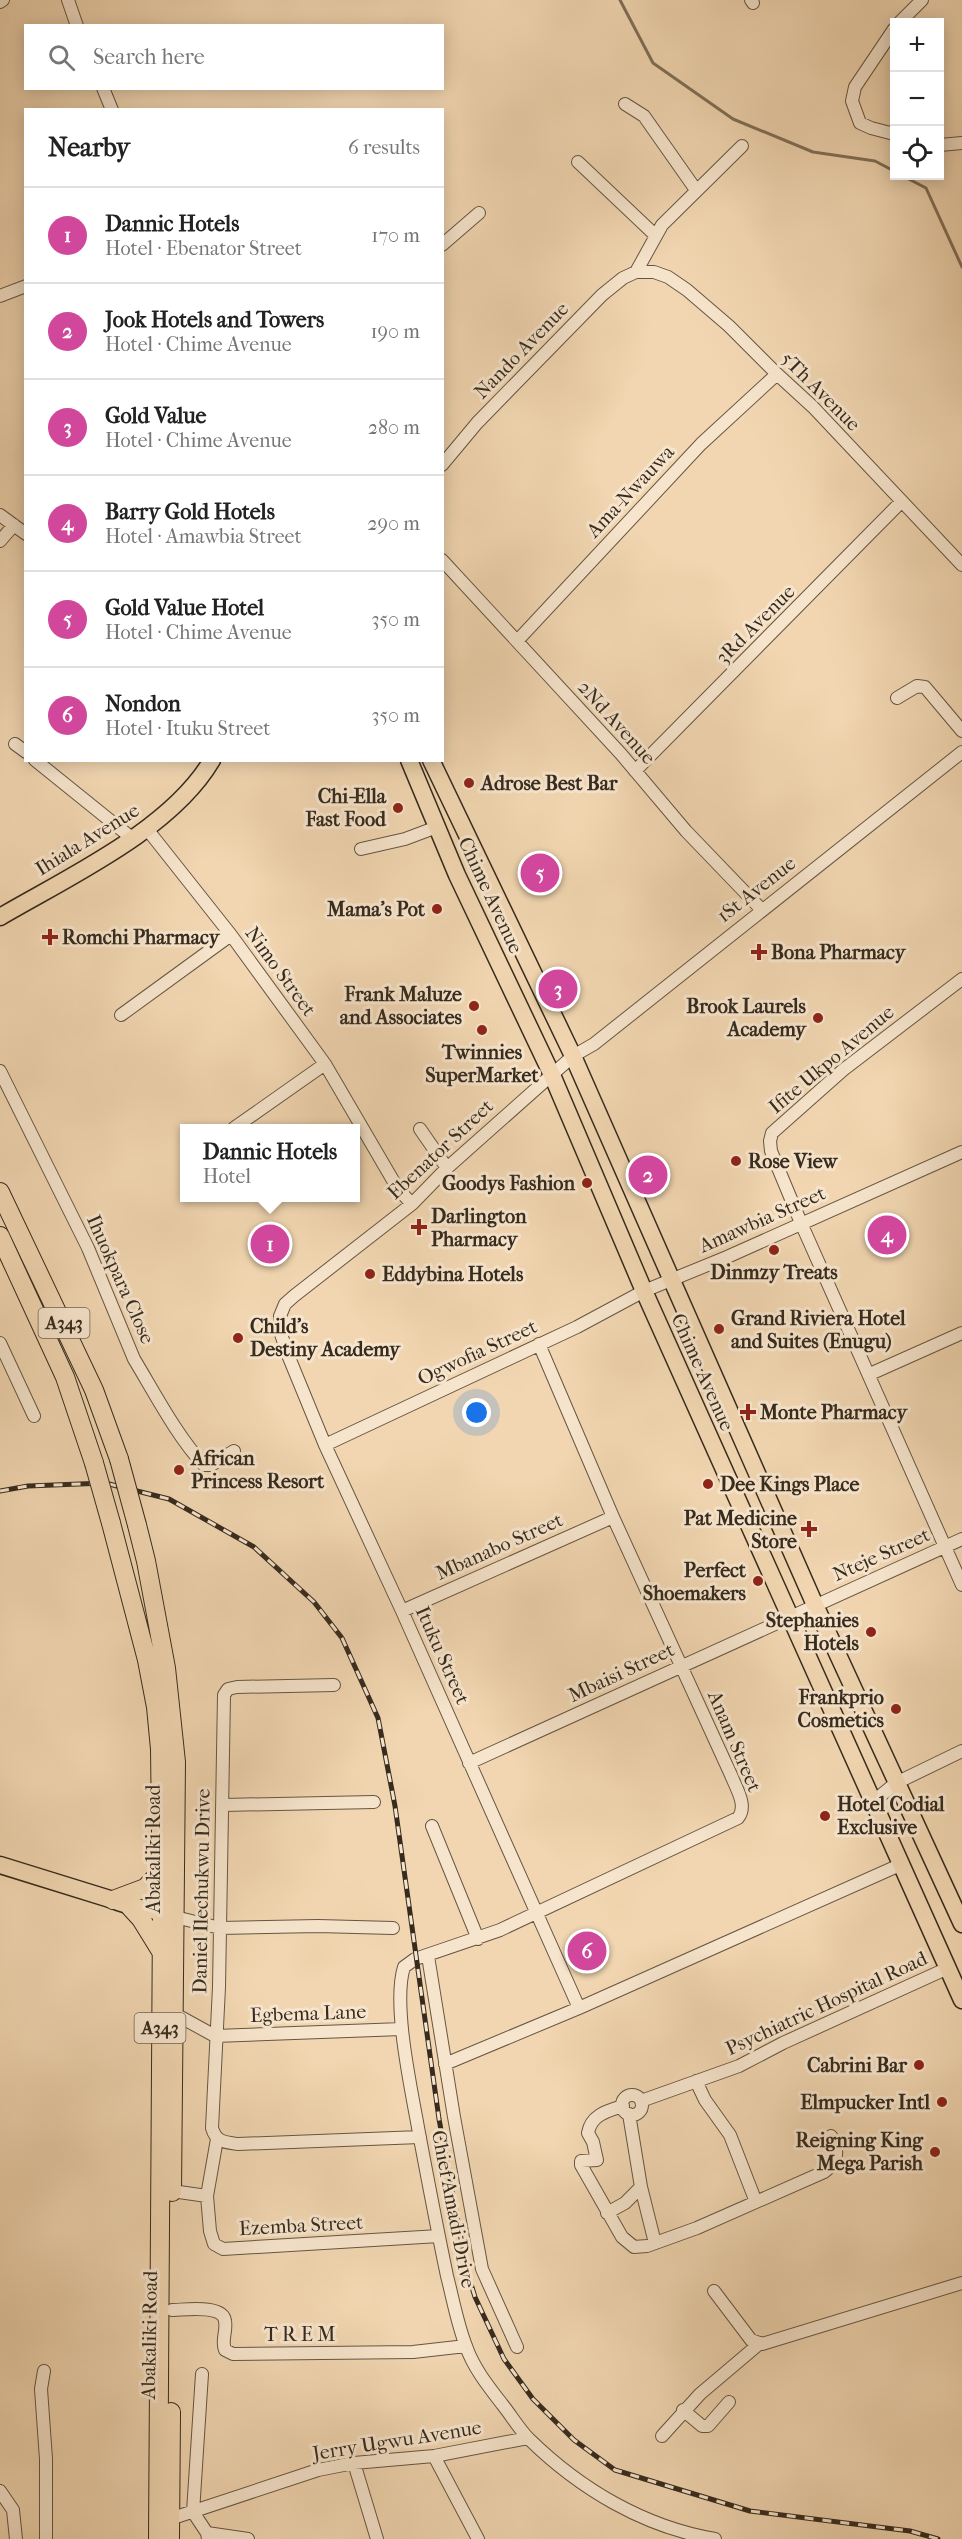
<!DOCTYPE html>
<html lang="en">
<head>
<meta charset="utf-8">
<style>
  body { margin:0; font-family:"IM FELL French Canon",serif; background:#f2f2f2; color:#222 }
  .controls { position:absolute; right:18px; top:18px; display:grid; overflow:hidden; border-radius:0px; box-shadow:0 3px 15px #0003 }
  .controls button { width:54px; height:54px; display:grid; place-items:center; padding:0; border:0; border-bottom:2px solid #e0e0e0; background:#fff; color:#222; font:30px sans-serif }
  .you { position:absolute; left:477px; top:1413px; width:21px; height:21px; margin:-15px; border:4px solid #fff; border-radius:50%; background:#1a73e8; box-shadow:0 0 0 9px #1a73e833 }
  .badge { display:grid; place-items:center; width:39px; height:39px; border-radius:50%; background:#b45309; color:#fff; font-size:20px; font-weight:700 }
  .pin { position:absolute; translate:-50% -50%; border:3px solid #fff; box-shadow:0 2px 6px #0006 }
  .popup { position:absolute; left:180px; top:1124px; width:180px; height:78px; box-sizing:border-box; display:grid; place-content:center; border-radius:0px; background:#fff; filter:drop-shadow(0 2px 4px #0005); font-size:20px; white-space:nowrap; color:#767676 }
  .popup b { font-size:22px; color:#222 }
  .popup::after { content:''; position:absolute; left:50%; top:100%; margin-left:-12px; border:12px solid transparent; border-top-color:#fff }
  .list { margin:0; padding:0; list-style:none }
  h2 { display:flex; justify-content:space-between; align-items:center; height:78px; margin:0; padding:0 24px; font-size:26px }
  h2 small { font-size:20px; font-weight:400; color:#767676 }
  .list li { display:grid; grid-template-columns:39px 1fr auto; gap:18px; align-items:center; box-sizing:border-box; height:96px; padding:0 24px; border-top:2px solid #e0e0e0 }
  .list b { display:block; font-size:22px; white-space:nowrap }
  .list p { margin:0; font-size:20px; white-space:nowrap; color:#767676 }
  .list em { font-size:20px; font-style:normal; color:#767676 }
  .icon { flex:none; width:33px; height:33px; fill:none; stroke:currentColor; stroke-width:2; stroke-linecap:round; stroke-linejoin:round }
  .map { position:relative; flex:none; width:962px; height:2539px; overflow:hidden }
  .search { position:absolute; background:#fff; box-shadow:0 3px 15px #0003; left:24px; top:24px; width:420px; height:66px; display:flex; align-items:center; gap:15px; box-sizing:border-box; padding:0 21px; border-radius:0px; color:#767676; font-size:22px }
  .panel { position:absolute; background:#fff; box-shadow:0 3px 15px #0003; left:24px; top:108px; width:420px; height:654px; border-radius:0px }
  .map>svg:first-child { display:block }
</style>
</head>
<body>
<div class="map">
<svg width="962" height="2539" viewBox="0 0 962 2539">
  <rect width="100%" height="100%" fill="#f1d6b1"/>
  <filter id="stains"><feTurbulence type="fractalNoise" baseFrequency=".00333" numOctaves="4"/><feColorMatrix values="0 0 0 0 .2 0 0 0 0 .09 0 0 0 0 .02 0 0 0 .5 -.17"/></filter>
  <radialGradient id="worn" r=".72"><stop offset=".6" stop-color="#630" stop-opacity="0"/><stop offset="1" stop-color="#630" stop-opacity=".3"/></radialGradient>
  <g fill="none" stroke-linecap="round" stroke-linejoin="round">
    <path stroke="#806f58" stroke-width="3" d="M620,0l33,63 80,56 80,33 62,9 19,10
      M903,176l23,12 36,79"/>
    <defs>
      <path id="minor" d="M68,0l9,26
        M751,0l2,3
        M0,2l3,-2
        M900,22l22,-22
        M894,29l-39,58 -3,14 8,22 11,5 23,6
        M103,88l9,22
        M625,104l19,12 52,74
        M940,145l22,-2
        M578,162l77,73
        M442,245l37,-32
        M636,272l26,-47 80,-79
        M0,296l26,-10
        M442,465l35,-42 125,-128 21,-17 13,-6h18l14,5 19,13 42,36 48,48 36,33 149,158
        M0,515l26,19
        M0,541l14,-16
        M442,560l179,194 65,77 76,79
        M518,640l183,-196 76,-70
        M897,698l20,-12 8,1 37,44
        M15,744l11,8
        M35,760l98,79
        M635,771l266,-269
        M147,829l84,106 94,129 73,125 14,15
        M361,849l44,-10 32,-12
        M962,979l-119,91 -71,63 -2,8 1,10 30,72 161,362
        M121,1015l110,-80
        M0,1071l88,177 46,111c20,33 44,79 70,106h7l23,-14
        M234,1128l91,-64
        M420,1129l27,39
        M0,1343l34,73
        M539,1344l74,173 118,258c5,13 17,31 7,43l-238,112 -85,29 -11,8c-12,38 8,125 15,166 9,48 18,95 28,143 6,23 10,47 19,70 7,21 22,40 36,58 9,11 17,25 27,35 51,50 115,88 186,100
        M870,1374l92,-41
        M325,1445l252,-118 67,-36 83,-34 235,-105
        M402,1611l211,-94
        M334,1685l-97,2 -9,2 -4,6 -5,292 -7,141c4,14 12,14 26,16l182,-7
        M469,1763l493,-224
        M874,1801l22,-18 66,-32
        M223,1805l151,-3
        M432,1826l46,113
        M175,1917l45,11 98,-2 75,2
        M428,1956l26,161 28,152 35,78
        M579,2008l-177,-397 -77,-166 -37,-90 -8,-24v-15l5,-12 9,-8 118,-92 35,-36 126,-112 21,-12 368,-292
        M175,2014l40,22 187,-7
        M445,2064l134,-56 323,-144
        M696,2081l9,19 25,35 26,67
        M622 2105a10 10 0 1 1 20 0a10 10 0 1 1-20 0Z
        M641,2101l98,-35 44,-23 165,-75
        M623,2106c-16,5 -32,9 -35,27l5,9 4,18 -16,1v4l41,72 12,10 13,-1 50,-18 127,-56c14,-10 15,-22 7,-36
        M629,2114l12,73 14,56
        M172,2191l35,5 3,35 4,13 9,5 216,-13
        M207,2196l10,-57
        M607,2213l18,-10 16,-16
        M714,2291l37,49 11,4 200,-61
        M172,2310c12,0 51,-6 53,11 2,11 -4,19 0,29l8,4 180,-2 53,-6
        M44,2371l-3,18 5,70v80
        M202,2374l-9,138 14,21 1,6
        M683,2410l19,16h6l21,-24
        M662,2436l38,-42 59,-50
        M434,2456l44,83
        M354,2463l23,76
        M0,2491l13,19 3,29
        M170,2519l148,-49 36,-7 80,-7 94,-18
        M207,2533l41,6"/>
      <path id="major" d="M409,760l48,115 95,200 92,216 318,709
        M431,760l142,296 242,549 147,319
        M0,917c68,-40 171,-87 212,-157
        M0,1865l113,35c20,9 41,8 61,17"/>
      <path id="highway" d="M0,1192l94,198 25,69
        M0,1236l65,141 29,86
        M111,1523l36,137 9,47 4,42 2,163 -4,627
        M137,1525l9,36 20,107 10,94 -4,430
        M113,1900l32,-12 17,-17
        M130,1907l11,12 21,34
        M170,2539l1,-127"/>
    </defs>
    <use href="#minor" stroke="#655643" stroke-width="14"/>
    <use href="#major" stroke="#362b1e" stroke-width="19"/>
    <use href="#highway" stroke="#362b1e" stroke-width="20"/>
    <use href="#minor" stroke="#f6e4cc" stroke-width="12"/>
    <use href="#major" stroke="#f1d6b1" stroke-width="16"/>
    <use href="#highway" stroke="#f1d6b1" stroke-width="18"/>
    <defs>
      <path id="rail" d="M0,1491l28,-5 77,-3 64,16 85,48 60,55 28,36 36,80 17,88 44,313 28,152 8,26 29,62 29,40 41,41 41,30 135,41 160,20 28,8"/>
    </defs>
    <use href="#rail" stroke="#362b1e" stroke-width="5"/>
    <use href="#rail" stroke="#f6e4cc" stroke-width="3" stroke-dasharray="9" stroke-linecap="butt"/>
    <defs>
      <path id="highway-bridge" d="M119,1459l18,66
        M94,1463l17,60"/>
    </defs>
    <use href="#highway-bridge" stroke="#362b1e" stroke-width="20" stroke-linecap="butt"/>
    <use href="#highway-bridge" stroke="#f1d6b1" stroke-width="18"/>
  </g>
  <g fill="#8f2418" stroke="#f6e4cc" stroke-width="2">
    <circle cx="469" cy="783" r="6"/>
    <circle cx="398" cy="808" r="6"/>
    <circle cx="437" cy="909" r="6"/>
    <path d="M47 928h6v6h6v6h-6v6h-6v-6h-6v-6h6z"/>
    <path d="M756 943h6v6h6v6h-6v6h-6v-6h-6v-6h6z"/>
    <circle cx="474" cy="1006" r="6"/>
    <circle cx="818" cy="1018" r="6"/>
    <circle cx="482" cy="1030" r="6"/>
    <circle cx="736" cy="1161" r="6"/>
    <circle cx="587" cy="1183" r="6"/>
    <path d="M416 1218h6v6h6v6h-6v6h-6v-6h-6v-6h6z"/>
    <circle cx="774" cy="1250" r="6"/>
    <circle cx="370" cy="1274" r="6"/>
    <circle cx="719" cy="1329" r="6"/>
    <circle cx="238" cy="1338" r="6"/>
    <path d="M745 1403h6v6h6v6h-6v6h-6v-6h-6v-6h6z"/>
    <circle cx="179" cy="1470" r="6"/>
    <circle cx="708" cy="1484" r="6"/>
    <path d="M806 1520h6v6h6v6h-6v6h-6v-6h-6v-6h6z"/>
    <circle cx="758" cy="1581" r="6"/>
    <circle cx="871" cy="1632" r="6"/>
    <circle cx="896" cy="1709" r="6"/>
    <circle cx="825" cy="1816" r="6"/>
    <circle cx="919" cy="2065" r="6"/>
    <circle cx="942" cy="2102" r="6"/>
    <circle cx="935" cy="2152" r="6"/>
  </g>
  <g text-anchor="middle" stroke-width="6" stroke-linejoin="round" paint-order="stroke">
    <g fill="#f6e4cc" stroke="#706252" stroke-width="1.5">
      <rect x="38.5" y="1308" width="51" height="30" rx="4.5"/>
      <rect x="134.5" y="2013" width="51" height="30" rx="4.5"/>
    </g>
    <g font-size="18" font-weight="bold" fill="#362b1e">
      <text x="64" y="1329">A343</text>
      <text x="160" y="2034">A343</text>
    </g>
    <g font-size="20" fill="#362b1e" stroke="#f6e4cc">
      <text transform="translate(521 350) rotate(-46)" y="7">Nando Avenue</text>
      <text transform="translate(821 391) rotate(45)" y="7">5Th Avenue</text>
      <text transform="translate(630 491) rotate(-47)" y="7">Ama-Nwauwa</text>
      <text transform="translate(755 624) rotate(-45)" y="7">3Rd Avenue</text>
      <text transform="translate(617 722) rotate(48)" y="7">2Nd Avenue</text>
      <text transform="translate(87 839) rotate(-32)" y="7">Ihiala Avenue</text>
      <text transform="translate(756 889) rotate(-38)" y="7">1St Avenue</text>
      <text transform="translate(491 895) rotate(65)" y="7">Chime Avenue</text>
      <text transform="translate(281 971) rotate(54)" y="7">Nimo Street</text>
      <text transform="translate(831 1059) rotate(-40)" y="7">Ifite Ukpo Avenue</text>
      <text transform="translate(440 1149) rotate(-43)" y="7">Ebenator Street</text>
      <text transform="translate(762 1219) rotate(-24)" y="7">Amawbia Street</text>
      <text transform="translate(121 1279) rotate(66)" y="7">Ihuokpara Close</text>
      <text transform="translate(477 1352) rotate(-25)" y="7">Ogwofia Street</text>
      <text transform="translate(703 1372) rotate(66)" y="7">Chime Avenue</text>
      <text transform="translate(499 1546) rotate(-24)" y="7">Mbanabo Street</text>
      <text transform="translate(881 1554) rotate(-24)" y="7">Nteje Street</text>
      <text transform="translate(443 1655) rotate(66)" y="7">Ituku Street</text>
      <text transform="translate(621 1672) rotate(-25)" y="7">Mbaisi Street</text>
      <text transform="translate(735 1741) rotate(67)" y="7">Anam Street</text>
      <text transform="translate(153 1849) rotate(-90)" y="7">Abakaliki Road</text>
      <text transform="translate(201 1891) rotate(-89)" y="7">Daniel Ilechukwu Drive</text>
      <text transform="translate(826 2003) rotate(-25)" y="7">Psychiatric Hospital Road</text>
      <text transform="translate(308 2013) rotate(-2)" y="7">Egbema Lane</text>
      <text transform="translate(454 2209) rotate(79)" y="7">Chief Amadi Drive</text>
      <text transform="translate(301 2225) rotate(-3)" y="7">Ezemba Street</text>
      <text x="300" y="2341">T R E M</text>
      <text transform="translate(149 2335) rotate(-89)" y="7">Abakaliki Road</text>
      <text transform="translate(397 2440) rotate(-9)" y="7">Jerry Ugwu Avenue</text>
    </g>
    <g font-size="20" font-weight="bold" fill="#362b1e" stroke="#f6e4cc" text-anchor="start">
      <text x="481" y="790">Adrose Best Bar</text>
      <text x="386" y="803" text-anchor="end">Chi-Ella<tspan x="386" dy="23">Fast Food</tspan></text>
      <text x="425" y="916" text-anchor="end">Mama's Pot</text>
      <text x="62" y="944">Romchi Pharmacy</text>
      <text x="771" y="959">Bona Pharmacy</text>
      <text x="462" y="1001" text-anchor="end">Frank Maluze<tspan x="462" dy="23">and Associates</tspan></text>
      <text x="806" y="1013" text-anchor="end">Brook Laurels<tspan x="806" dy="23">Academy</tspan></text>
      <text x="482" y="1059" text-anchor="middle">Twinnies<tspan x="482" dy="23">SuperMarket</tspan></text>
      <text x="748" y="1168">Rose View</text>
      <text x="575" y="1190" text-anchor="end">Goodys Fashion</text>
      <text x="431" y="1223">Darlington<tspan x="431" dy="23">Pharmacy</tspan></text>
      <text x="774" y="1279" text-anchor="middle">Dinmzy Treats</text>
      <text x="382" y="1281">Eddybina Hotels</text>
      <text x="731" y="1325">Grand Riviera Hotel<tspan x="731" dy="23">and Suites (Enugu)</tspan></text>
      <text x="250" y="1333">Child's<tspan x="250" dy="23">Destiny Academy</tspan></text>
      <text x="760" y="1419">Monte Pharmacy</text>
      <text x="191" y="1465">African<tspan x="191" dy="23">Princess Resort</tspan></text>
      <text x="720" y="1491">Dee Kings Place</text>
      <text x="797" y="1525" text-anchor="end">Pat Medicine<tspan x="797" dy="23">Store</tspan></text>
      <text x="746" y="1577" text-anchor="end">Perfect<tspan x="746" dy="23">Shoemakers</tspan></text>
      <text x="859" y="1627" text-anchor="end">Stephanies<tspan x="859" dy="23">Hotels</tspan></text>
      <text x="884" y="1704" text-anchor="end">Frankprio<tspan x="884" dy="23">Cosmetics</tspan></text>
      <text x="837" y="1811">Hotel Codial<tspan x="837" dy="23">Exclusive</tspan></text>
      <text x="907" y="2072" text-anchor="end">Cabrini Bar</text>
      <text x="930" y="2109" text-anchor="end">Elmpucker Intl</text>
      <text x="923" y="2147" text-anchor="end">Reigning King<tspan x="923" dy="23">Mega Parish</tspan></text>
    </g>
  </g>
  <rect width="100%" height="100%" filter="url(#stains)"/>
  <rect width="100%" height="100%" fill="url(#worn)"/>
</svg>
<div class="controls">
<button>+</button>
<button>−</button>
<button><svg class="icon" aria-label="locate" viewBox="0 0 24 24"><circle cx="12" cy="12" r="6"/><path d="M12 2v4M12 18v4M2 12h4M18 12h4"/></svg></button>
</div>
<div class="you"></div>
<div class="pin badge" style="left:270px;top:1244px;background:#d1479c">1</div>
<div class="popup"><b>Dannic Hotels</b>Hotel</div>
<div class="pin badge" style="left:648px;top:1175px;background:#d1479c">2</div>
<div class="pin badge" style="left:558px;top:989px;background:#d1479c">3</div>
<div class="pin badge" style="left:887px;top:1235px;background:#d1479c">4</div>
<div class="pin badge" style="left:540px;top:873px;background:#d1479c">5</div>
<div class="pin badge" style="left:587px;top:1951px;background:#d1479c">6</div>
<div class="search"><svg class="icon" aria-label="search" viewBox="0 0 24 24"><circle cx="10" cy="10" r="6"/><path d="M15 15l6 6"/></svg>Search here</div>
<section class="panel">
<h2>Nearby<small>6 results</small></h2>
<ul class="list">
<li><span class="badge" style="background:#d1479c">1</span><div><b>Dannic Hotels</b><p>Hotel · Ebenator Street</p></div><em>170 m</em></li>
<li><span class="badge" style="background:#d1479c">2</span><div><b>Jook Hotels and Towers</b><p>Hotel · Chime Avenue</p></div><em>190 m</em></li>
<li><span class="badge" style="background:#d1479c">3</span><div><b>Gold Value</b><p>Hotel · Chime Avenue</p></div><em>280 m</em></li>
<li><span class="badge" style="background:#d1479c">4</span><div><b>Barry Gold Hotels</b><p>Hotel · Amawbia Street</p></div><em>290 m</em></li>
<li><span class="badge" style="background:#d1479c">5</span><div><b>Gold Value Hotel</b><p>Hotel · Chime Avenue</p></div><em>350 m</em></li>
<li><span class="badge" style="background:#d1479c">6</span><div><b>Nondon</b><p>Hotel · Ituku Street</p></div><em>350 m</em></li>
</ul>
</section>
</div>
</body>
</html>
